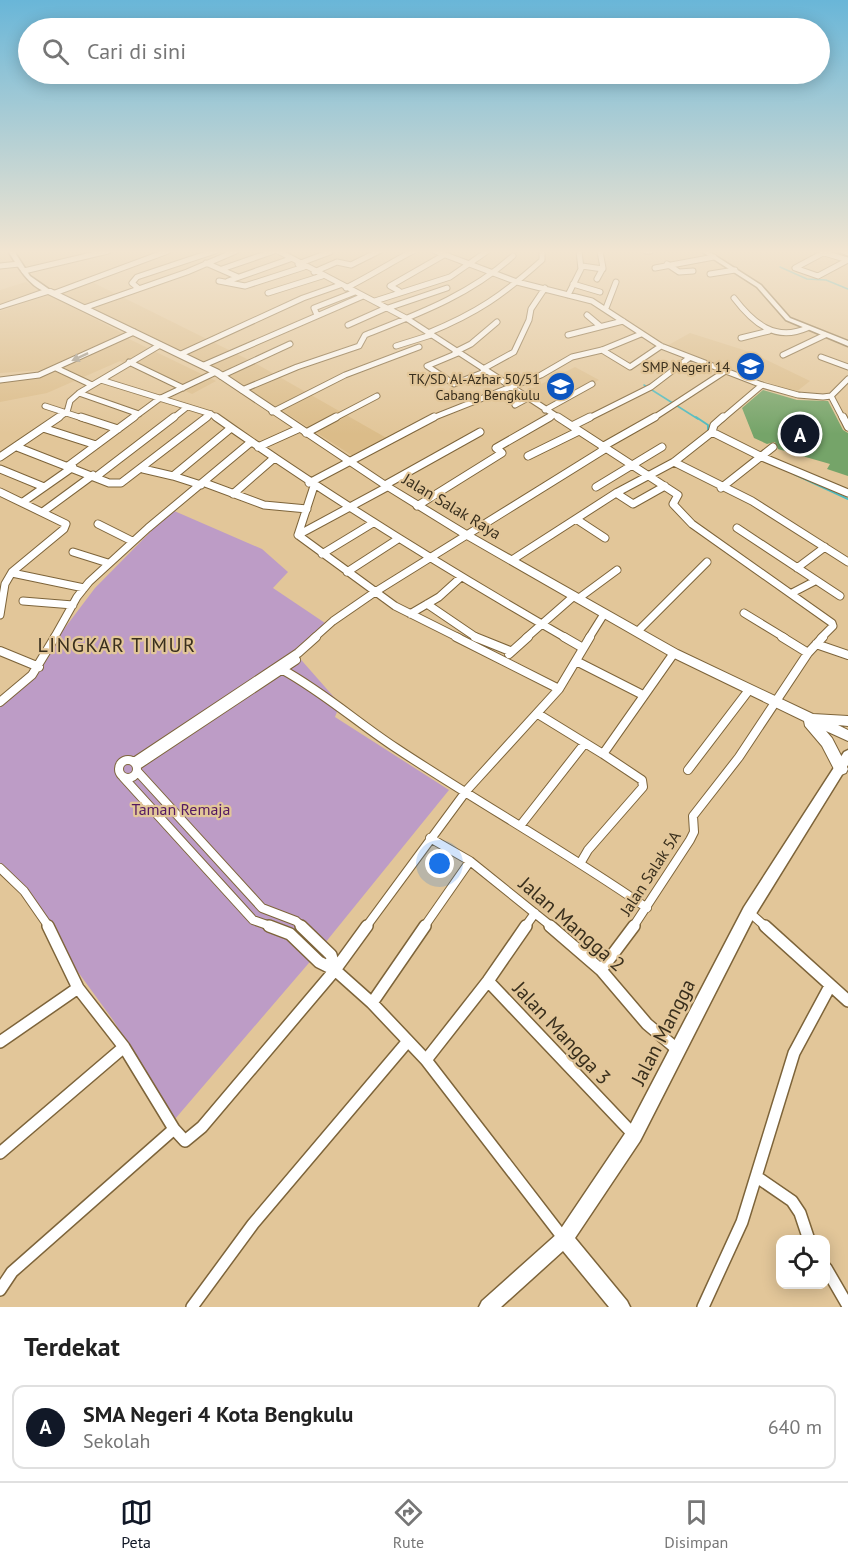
<!DOCTYPE html>
<html lang="id">
<head>
<meta charset="utf-8">
<style>
  body { margin:0; font-family:"PT Sans",sans-serif; background:#f2f2f2; color:#222 }
  .controls { position:absolute; right:18px; bottom:18px; display:grid; overflow:hidden; border-radius:12px; box-shadow:0 3px 15px #0003 }
  .controls button { width:54px; height:54px; display:grid; place-items:center; padding:0; border:0; border-bottom:2px solid #e0e0e0; background:#fff; color:#222; font:30px sans-serif }
  .you { position:absolute; left:440px; top:864px; width:21px; height:21px; margin:-15px; border:4px solid #fff; border-radius:50%; background:#1a73e8; box-shadow:0 0 0 9px #1a73e833 }
  .badge { display:grid; place-items:center; width:39px; height:39px; border-radius:50%; background:#111827; color:#fff; font-size:20px; font-weight:700 }
  .pin { position:absolute; translate:-50% -50%; border:3px solid #fff; box-shadow:0 2px 6px #0006 }
  .list { margin:0; padding:0; list-style:none }
  h2 { display:flex; justify-content:space-between; align-items:center; height:78px; margin:0; padding:0 24px; font-size:26px }
  h2 small { font-size:20px; font-weight:400; color:#767676 }
  .list li { display:grid; grid-template-columns:39px 1fr auto; gap:18px; align-items:center; box-sizing:border-box; height:84px; margin:0 12px 12px; padding:0 12px; border:2px solid #e0e0e0; border-radius:12px }
  .list b { display:block; font-size:22px; white-space:nowrap }
  .list p { margin:0; font-size:20px; white-space:nowrap; color:#767676 }
  .list em { font-size:20px; font-style:normal; color:#767676 }
  .icon { flex:none; width:33px; height:33px; fill:none; stroke:currentColor; stroke-width:2; stroke-linecap:round; stroke-linejoin:round }
  .map { position:relative; flex:none; width:848px; height:1307px; overflow:hidden }
  .search { position:absolute; background:#fff; box-shadow:0 3px 15px #0003; left:18px; right:18px; top:18px; height:66px; display:flex; align-items:center; gap:15px; box-sizing:border-box; padding:0 21px; border-radius:33px; color:#767676; font-size:22px }
  .sheet { height:174px; background:#fff }
  nav { display:flex; justify-content:space-around; align-items:center; box-sizing:border-box; height:84px; border-top:2px solid #e0e0e0; background:#fff; font-size:16px; color:#767676 }
  nav a { display:grid; justify-items:center; gap:3px }
  nav .on { color:#111827 }
  .map>svg:first-child { display:block }
</style>
</head>
<body>
<div class="map">
<svg width="848" height="1307" viewBox="0 0 848 1307">
  <rect width="100%" height="100%" fill="#e2c699"/>
  <path fill="#dbbc89" d="M88,280l165,82 137,78 -34,18 -126,-81 -174,-86z
    M26,282l14,9 -40,15v-16z
    M49,295l75,39 -81,36 -43,3v-62z
    M690,333l60,19 60,29 -14,11 -131,-45z
    M127,338l89,43 -24,13 -72,-33 -73,32 -47,9v-20l40,-4z
    M575,367l24,13 -55,28 -21,-15z"/>
  <path fill="#bd9cc6" d="M172,510l90,39 26,23 -15,16 55,37 -32,29 44,50 -5,13 114,73 -141,174 -133,155 -62,-99 -113,-155v-165l21,-14 74,-98z"/>
  <g fill="none" stroke-linecap="round" stroke-linejoin="round">
    <path stroke="#4cbabf" stroke-width="1.5" d="M780,267l27,12 19,1 22,9
      M644,385l54,34"/>
    <path stroke="#4cbabf" stroke-width="2" d="M696,417l12,8v6
      M794,474l54,25"/>
  </g>
  <path fill="#75a469" d="M763,390l34,10 31,1 15,29 5,3v43l-21,-7 3,-5 -52,-15 -3,-7 -8,2 -13,-6 -12,-30z"/>
  <g fill="none" stroke-linecap="round" stroke-linejoin="round">
    <defs>
      <path id="street-far3" d="M278,251l128,67 155,101
        M435,251l82,31 75,19 69,45 101,39 36,10 25,2 8,-1 17,-17
        M646,251h4
        M843,251l5,2
        M821,252l27,8
        M823,253l-28,15 23,8 30,-16
        M206,263l32,14
        M298,264l32,-12
        M667,264l12,8 14,-1
        M0,266l19,-2
        M582,266l21,3
        M655,268l59,-11
        M222,269l52,-18
        M24,271l84,-20
        M314,272l23,-10 14,3 28,-14
        M710,274l25,-4
        M597,279l6,-11 -3,-17
        M219,281l26,5 59,-19
        M228,281l62,-22
        M573,284l27,8
        M138,288l-6,-5 5,-6 78,-26
        M346,288c24,-12 44,-25 67,-37
        M399,291l-9,-5 54,-31
        M55,293l113,-42
        M268,293l54,-17
        M568,295l13,-26 -2,-18
        M734,298c19,25 41,44 73,30
        M375,301l75,-24 36,-25
        M84,308l103,-36 49,-21
        M388,308l59,-20
        M606,308l10,-26
        M317,315l-3,-7 41,-16
        M587,315l13,11
        M348,325l38,-17
        M428,333c49,-20 75,-38 114,-73v-9
        M568,335l55,-14
        M741,338l28,-7
        M396,346l35,-11
        M602,350l28,17 31,-21
        M455,352l16,-8 26,-22
        M458,353l-31,13 27,18 33,-13
        M181,354l122,-56 37,-13
        M783,355l42,-20
        M821,357l27,10
        M129,362l54,26
        M204,365l159,-69
        M56,368l36,17
        M483,369l31,-17 15,-32 2,-11 14,-21
        M221,376l69,-32
        M0,380l39,-5 95,-43
        M101,380l110,34 7,5
        M242,390l55,-23 62,-21 6,-11c53,-21 105,-40 148,-79
        M79,393l60,21
        M831,396l12,23
        M515,405l13,-7
        M45,406l40,13
        M545,410l47,-26
        M272,412l73,-37 74,-28
        M57,419l10,-7 3,-11 9,-8 81,-48
        M132,419l27,-20 57,-27
        M172,419l15,-12
        M205,419l6,-5
        M333,419l44,-23
        M430,419l111,-44 31,-18 30,-7 39,-16
        M547,419l7,-4
        M587,419l64,-32 38,-29
        M652,419l72,-47
        M722,419l40,-34"/>
      <path id="street-far2" d="M81,417l37,12
        M216,417c113,80 230,152 350,221
        M558,417l120,78 -5,9 19,20 140,99 1,3 -12,12
        M843,417l5,10
        M572,426l18,-9
        M43,428l53,17
        M712,432l50,25 86,36
        M306,433l30,-16
        M17,447l92,36h12l86,-66
        M258,447l40,-18
        M602,447l53,-30
        M528,456l51,-25
        M0,457l59,-40
        M674,462l78,39 96,61
        M68,466l66,-49
        M0,469l44,18
        M143,469l30,7
        M97,476l77,-59
        M205,483l59,22 43,4
        M309,483l125,-66
        M201,485l-28,-9 58,-48
        M385,485l95,-53
        M314,486l-16,49 97,71 64,32
        M596,487l66,-40
        M721,488l52,-41
        M0,492l66,32 -2,5 -52,43 -7,12 -5,31
        M616,493l17,11 32,-18
        M233,494l40,-35
        M23,502l50,-35
        M417,506l85,-53 -6,-5 54,-31
        M44,511l49,-36
        M576,519l29,19
        M98,524l34,17
        M737,528l103,68
        M298,535l89,-48
        M73,552l35,11
        M322,554l51,-31
        M512,560l104,-67 58,-31 38,-30 2,-7 9,-8
        M797,568l28,-21
        M347,572l51,-33
        M12,573l72,15
        M792,593l23,-12
        M579,598l38,-28
        M23,601l50,4
        M427,604l50,34
        M744,613l41,25
        M410,614l29,-17 21,-19
        M637,632l70,-70
        M54,638l23,-41 12,-15 59,-54 103,-86
        M314,638l19,-17 42,-29 230,-143
        M526,638l48,-42
        M589,638l15,-24"/>
      <path id="street-far1" d="M456,637l103,52
        M475,637l35,14
        M564,637l19,11
        M782,637l26,16
        M816,644l32,11
        M0,651l39,16
        M509,654l19,-17
        M576,661l67,34
        M283,670c40,22 75,53 113,78 83,55 169,103 251,160
        M0,702l32,-27 23,-38
        M538,714l65,40 71,-101
        M119 769a9 9 0 1 1 18 0a9 9 0 1 1-18 0Z
        M134,762l164,-109 18,-16
        M138,765l158,-105
        M688,770l61,-80
        M137,771l125,137 34,13 7,6
        M123,777l130,143 20,7
        M520,826l65,-83
        M430,838l40,23 82,66
        M581,862l7,-12 55,-63 -1,-7 -39,-26
        M0,868l24,23 25,36
        M749,912l17,15
        M366,927l101,-137 92,-101 31,-52
        M424,927l46,-66
        M525,927l10,-14
        M633,927l57,-87 4,-8 -1,-16 46,-59 69,-104 15,-16"/>
      <path id="street" d="M48,926l30,62
        M269,926l21,8 29,28 16,8 37,33 54,57 138,179
        M301,926l30,29 4,15
        M550,926l51,44 46,54 31,26
        M765,926l83,75
        M601,970l33,-44
        M488,981l146,154
        M372,1003l53,-77
        M0,1042l78,-54 46,59 50,82 11,12 17,-14 133,-157 32,-44
        M426,1060l62,-79 38,-55
        M0,1153l124,-106
        M757,1177l35,24 8,12 9,27
        M826,1268l22,38
        M0,1290l12,-18 162,-143
        M192,1307l61,-83 155,-183
        M703,1307l39,-85 52,-169 36,-67"/>
      <path id="secondary" d="M8,251h6l16,25 20,14v2c-19,-1 -33,-27 -42,-41z
        M701,251h7l53,34 29,33 58,23v5l-62,-26 -29,-33z
        M848,750v15l-94,152 -114,224 -65,97 52,63 3,6h-21l-46,-56 -62,56h-22l3,-6 76,-68 70,-104 116,-222 100,-155z"/>
      <path id="primary" d="M45,289h6l168,81 169,113 81,49 209,118 135,64 35,2v10l-10,-1 10,5v11l-22,-10 6,7 16,31 -2,4 -5,2 -5,-2 -14,-27 -17,-20 -1,-5 -134,-65 -209,-120 -79,-49 -169,-113 -165,-80 -48,15v-4z"/>
    </defs>
    <use href="#street-far3" stroke="#7d643a" stroke-width="7"/>
    <use href="#street-far2" stroke="#7d643a" stroke-width="9"/>
    <use href="#street-far1" stroke="#7d643a" stroke-width="10"/>
    <use href="#street" stroke="#7d643a" stroke-width="14"/>
    <use href="#secondary" stroke="#7d643a" stroke-width="3"/>
    <use href="#primary" stroke="#7d643a" stroke-width="2"/>
    <use href="#street-far3" stroke="#fff" stroke-width="5"/>
    <use href="#street-far2" stroke="#fff" stroke-width="7"/>
    <use href="#street-far1" stroke="#fff" stroke-width="8"/>
    <use href="#street" stroke="#fff" stroke-width="11"/>
    <use href="#secondary" fill="#fff" fill-rule="evenodd"/>
    <use href="#primary" fill="#fff" fill-rule="evenodd"/>
  </g>
  <defs><path id="oneway-solid" d="M-6-.8H1V-3.2L6.5 0L1 3.2V.8H-6Z" transform="scale(1.5)"/></defs>
  <use fill="#9c978e" href="#oneway-solid" transform="translate(80 357) rotate(155)"/>
  <linearGradient id="sky" x2="0" y2="1"><stop stop-color="#69b6d8"/><stop offset="0.58" stop-color="#f2e5d1"/><stop offset="1" stop-color="#f2e5d1" stop-opacity="0"/></linearGradient>
  <rect width="848" height="434" fill="url(#sky)"/>
  <defs>
    <symbol id="school-disc" viewBox="-11 -11 22 22"><circle r="9.5" fill="#0d56c0" stroke="#e2c699"/><path d="M0-5L7-2L0 1L-7-2ZM-4 1L0 2.5L4 1V4Q0 6-4 4Z" fill="#fff"/></symbol>
  </defs>
  <g fill-rule="evenodd">
    <use href="#school-disc" x="734" y="350" width="33" height="33"/>
    <use href="#school-disc" x="544" y="370" width="33" height="33"/>
  </g>
  <g text-anchor="middle" stroke-width="4.5" stroke-linejoin="round" paint-order="stroke">
    <g font-size="14" fill="#392f1d" stroke="#e2c699" text-anchor="end">
      <text x="730" y="372">SMP Negeri 14</text>
      <text x="540" y="384">TK/SD Al-Azhar 50/51<tspan x="540" dy="16">Cabang Bengkulu</tspan></text>
    </g>
    <g font-size="16" fill="#392f1d" stroke="#e2c699">
      <text transform="translate(452 506) rotate(31)" y="6">Jalan Salak Raya</text>
      <text transform="translate(650 873) rotate(-57)" y="6">Jalan Salak 5A</text>
    </g>
    <g font-size="16" fill="#541961" stroke="#e2c699">
      <text x="181" y="815">Taman Remaja</text>
    </g>
    <g font-size="20" letter-spacing="1.5" fill="#392f1d" stroke="#e2c699">
      <text x="117" y="652">LINGKAR TIMUR</text>
    </g>
    <g font-size="20" fill="#392f1d" stroke="#e2c699">
      <text transform="translate(572 924) rotate(41)" y="7">Jalan Mangga 2</text>
      <text transform="translate(663 1032) rotate(-63)" y="7">Jalan Mangga</text>
      <text transform="translate(562 1033) rotate(47)" y="7">Jalan Mangga 3</text>
    </g>
  </g>
</svg>
<div class="controls">
<button><svg class="icon" aria-label="locate" viewBox="0 0 24 24"><circle cx="12" cy="12" r="6"/><path d="M12 2v4M12 18v4M2 12h4M18 12h4"/></svg></button>
</div>
<div class="you"></div>
<div class="pin badge" style="left:800px;top:434px">A</div>
<div class="search"><svg class="icon" aria-label="search" viewBox="0 0 24 24"><circle cx="10" cy="10" r="6"/><path d="M15 15l6 6"/></svg>Cari di sini</div>
</div>
<section class="sheet">
<h2>Terdekat<small></small></h2>
<ul class="list">
<li><span class="badge">A</span><div><b>SMA Negeri 4 Kota Bengkulu</b><p>Sekolah</p></div><em>640 m</em></li>
</ul>
</section>
<nav>
<a class="on"><svg class="icon" aria-label="map" viewBox="0 0 24 24"><path d="M3 6l6-2 6 2 6-2v14l-6 2-6-2-6 2zM9 4v14M15 6v14"/></svg>Peta</a>
<a><svg class="icon" aria-label="directions" viewBox="0 0 24 24"><path d="M12 3l9 9-9 9-9-9zM9 14v-3h6M13 9l2 2-2 2"/></svg>Rute</a>
<a><svg class="icon" aria-label="saved" viewBox="0 0 24 24"><path d="M7 4h10v16l-5-4-5 4z"/></svg>Disimpan</a>
</nav>
</body>
</html>
